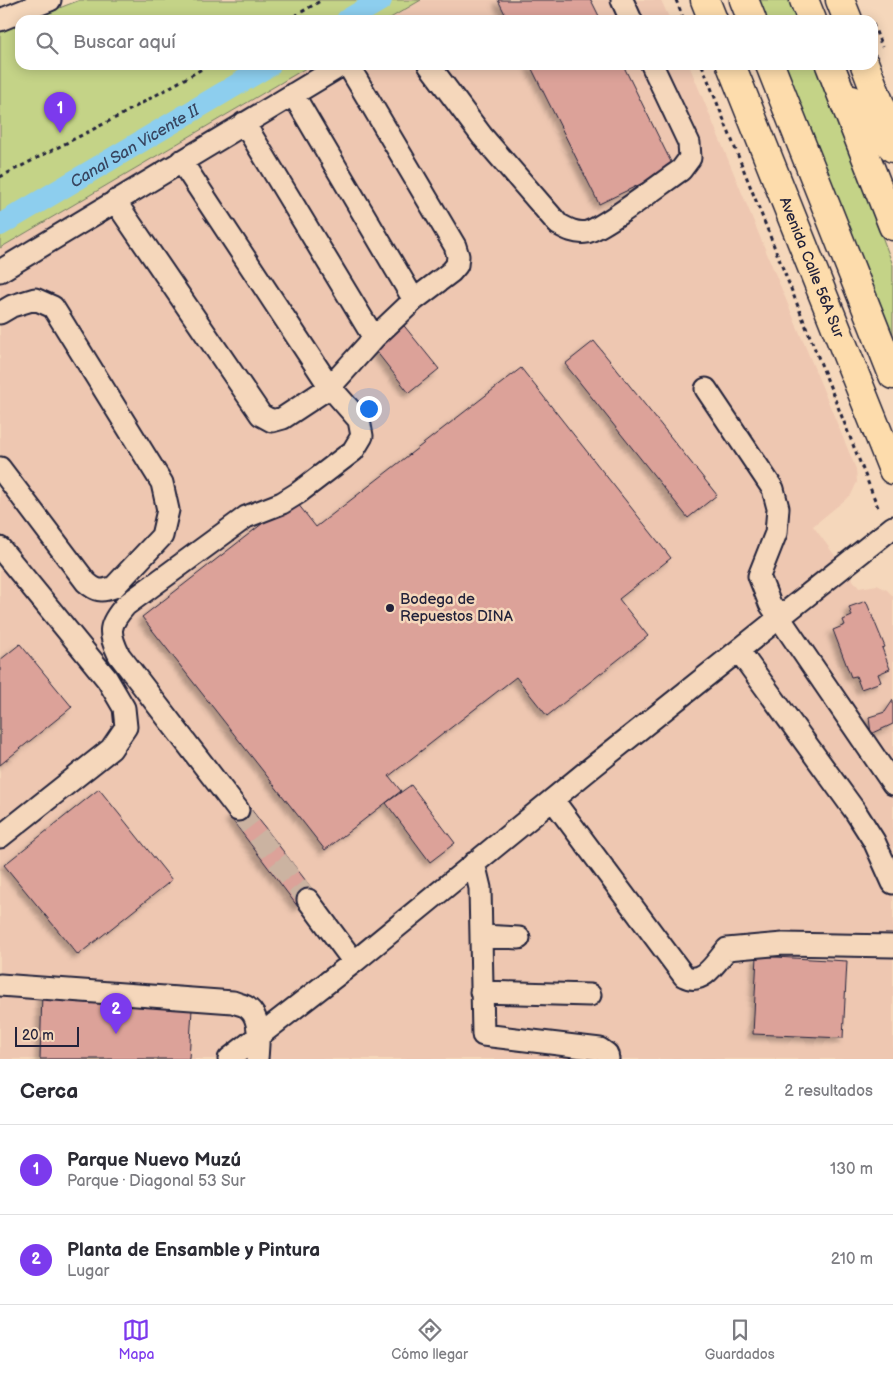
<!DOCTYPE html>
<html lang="es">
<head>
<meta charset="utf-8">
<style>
  body { margin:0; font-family:"Balsamiq Sans",sans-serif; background:#f7f7f7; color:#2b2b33 }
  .scale { position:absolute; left:15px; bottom:12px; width:64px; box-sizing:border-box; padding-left:5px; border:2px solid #22223b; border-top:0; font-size:14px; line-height:18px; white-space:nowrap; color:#22223b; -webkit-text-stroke:4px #f5d7bb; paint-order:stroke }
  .you { position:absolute; left:368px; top:408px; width:18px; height:18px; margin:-12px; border:4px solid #fff; border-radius:50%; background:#1a73e8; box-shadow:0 0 0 8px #1a73e833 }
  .badge { display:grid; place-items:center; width:32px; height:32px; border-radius:50%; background:#7c3aed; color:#fff; font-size:16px; font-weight:700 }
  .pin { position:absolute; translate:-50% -41px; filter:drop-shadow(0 1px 2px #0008) }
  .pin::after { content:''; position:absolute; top:26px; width:18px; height:15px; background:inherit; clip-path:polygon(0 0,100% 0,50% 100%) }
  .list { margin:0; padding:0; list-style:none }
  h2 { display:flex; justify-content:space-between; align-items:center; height:65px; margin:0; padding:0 20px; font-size:21px }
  h2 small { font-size:16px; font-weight:400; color:#7c7c81 }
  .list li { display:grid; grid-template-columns:32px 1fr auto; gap:15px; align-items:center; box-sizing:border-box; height:90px; padding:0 20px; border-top:1px solid #e1e1e2 }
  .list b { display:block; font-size:19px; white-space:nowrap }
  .list p { margin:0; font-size:16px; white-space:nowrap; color:#7c7c81 }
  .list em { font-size:16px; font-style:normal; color:#7c7c81 }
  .icon { flex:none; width:28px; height:28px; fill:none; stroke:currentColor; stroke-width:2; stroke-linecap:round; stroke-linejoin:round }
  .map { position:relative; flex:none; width:893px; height:1059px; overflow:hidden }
  .search { position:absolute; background:#fff; box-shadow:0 2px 12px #0003; left:15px; right:15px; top:15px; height:55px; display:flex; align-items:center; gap:12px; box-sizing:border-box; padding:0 18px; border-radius:15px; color:#7c7c81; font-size:19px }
  .sheet { height:245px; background:#fff }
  nav { display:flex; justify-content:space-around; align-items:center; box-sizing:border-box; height:70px; border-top:1px solid #e1e1e2; background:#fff; font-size:14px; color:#7c7c81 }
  nav a { display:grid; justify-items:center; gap:2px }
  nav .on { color:#7c3aed }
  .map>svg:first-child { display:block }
</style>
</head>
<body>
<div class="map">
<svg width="893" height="1059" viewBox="0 0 893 1059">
  <defs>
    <filter id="shadow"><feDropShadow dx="-4.5" dy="4.5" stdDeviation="2.5" flood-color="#0004"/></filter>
  </defs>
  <rect width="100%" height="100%" fill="#f5d7bb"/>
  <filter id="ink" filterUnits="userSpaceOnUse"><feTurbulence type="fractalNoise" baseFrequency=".02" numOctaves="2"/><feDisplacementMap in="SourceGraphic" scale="10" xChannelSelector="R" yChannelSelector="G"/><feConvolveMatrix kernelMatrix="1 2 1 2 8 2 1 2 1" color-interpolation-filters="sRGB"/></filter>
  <g filter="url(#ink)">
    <path fill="#eec7b1" d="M421,0h240l9,20h-283z
      M311,65h378l167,404 1,13 -6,13 -38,31 46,62 18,-3 10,5 6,6v463h-893v-811z"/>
    <path fill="#c4d387" stroke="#737a61" d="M80,0h341l-34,20h-359z
      M756,0h35l8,20h-35z
      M20,23v42h291l-311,183v-217z
      M782,65h34l77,200v84z"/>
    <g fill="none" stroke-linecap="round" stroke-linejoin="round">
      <g stroke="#8dceee" stroke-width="22">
        <path d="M347,20l34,-20"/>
        <path id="s1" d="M0,225l270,-160"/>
      </g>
    </g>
    <path fill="#dca299" stroke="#22223b" filter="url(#shadow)" d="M498,0h93l10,20h-93z
      M530,65h93l51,103 -75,36z
      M401,322l38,47 -30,24 -37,-47z
      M594,341l123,154 -29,23 -123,-154z
      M521,368l150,190 -52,41 29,37 -101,80 -31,-39 -127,99 12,15 -76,59 -183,-233 152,-118 22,28z
      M866,601l19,46 -3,1 8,21 -12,5 3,8 -20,7 -5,-13 -5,1 -18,-47 12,-5 -2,-5 9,-4 -3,-9z
      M20,644l52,63 -72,58v-105z
      M893,700v24l-22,10 -2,-17 16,-5z
      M411,785l44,58 -25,19 -44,-59z
      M99,789l73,91 -94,75 -74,-90z
      M247,804l69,90 -18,13 -68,-90z
      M757,956l90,5 -4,77 -90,-4z
      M42,993l150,16 -3,50h-149z"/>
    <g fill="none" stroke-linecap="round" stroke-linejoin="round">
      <path stroke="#cbb3a1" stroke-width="21" stroke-dasharray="21 11" stroke-linecap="butt" d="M238,810l70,90"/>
      <defs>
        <path id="minor" d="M622,0l9,20
          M0,20l50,-20
          M429,65l53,71 76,88c9,5 18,10 29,8 17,-4 76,-50 94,-62l9,-12 -1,-15 -37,-78
          M293,94l121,206
          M244,123l130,215
          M181,161l149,226 29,33 3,16 -9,15 -55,42 -16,10 -36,14 -120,88c-18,20 -18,27 -7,50l119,155
          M115,201l146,214 11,6 11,-3 47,-31 44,-49 40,-38 37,-28 6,-7 1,-9 -3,-10 -107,-181
          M0,271l342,-206
          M0,313l12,-7 23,-7 18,8 109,176 6,27 -6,26 -48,51c-13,5 -18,4 -28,-5l-86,-114
          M706,389l67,100 5,19 -2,25 -17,43 11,28 123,180
          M0,548l107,131 17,29 2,19 -15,22 -111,88
          M739,651l116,160 19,30 19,42
          M553,800l131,176c19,10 32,-14 43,-27l56,-5 110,2
          M474,863l6,25 3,147 117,14 7,5 1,5
          M308,900l46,62
          M482,936l37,2
          M0,985l233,17c4,2 12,3 15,6 14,11 10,36 9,51
          M481,992l109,3
          M229,1059l125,-97 237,-194 302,-241"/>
        <g id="highway">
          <path d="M705,0l8,20"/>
          <path d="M744,0l8,20"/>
          <path d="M804,0l8,20"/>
          <path d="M840,0l8,20"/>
          <path id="s2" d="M731,65l162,405"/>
          <path d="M770,65l123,310"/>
          <path d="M830,65l63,161"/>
          <path d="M865,65l28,73"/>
          <path d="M852,100l41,48"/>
        </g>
      </defs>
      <use href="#minor" stroke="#22223b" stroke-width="25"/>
      <use href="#highway" stroke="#22223b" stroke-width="31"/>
      <path stroke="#22223b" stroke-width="3" stroke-dasharray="4 4" stroke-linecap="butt" d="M676,0l8,20
        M288,20l34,-20
        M873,24l9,23
        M702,65l177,445
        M0,177l121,-62 88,-50"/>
      <use href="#minor" stroke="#f5d7bb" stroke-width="21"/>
      <use href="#highway" stroke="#fddcac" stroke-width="28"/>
    </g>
  </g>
  <circle fill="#22223b" stroke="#f5d7bb" stroke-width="2" cx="390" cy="608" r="5"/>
  <g text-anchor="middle" stroke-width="5" stroke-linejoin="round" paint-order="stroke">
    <g font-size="15" fill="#22223b" stroke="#f5d7bb">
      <text dy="5" stroke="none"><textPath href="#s2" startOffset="218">Avenida Calle 56A Sur</textPath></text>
    </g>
    <g font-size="15" fill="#22223b" stroke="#f5d7bb" text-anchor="start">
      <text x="400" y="604">Bodega de<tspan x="400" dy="17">Repuestos DINA</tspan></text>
    </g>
    <g font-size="16" font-style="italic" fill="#37445f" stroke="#f5d7bb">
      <text dy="6" stroke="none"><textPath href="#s1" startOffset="156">Canal San Vicente II</textPath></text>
    </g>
  </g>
</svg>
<div class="scale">20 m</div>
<div class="you"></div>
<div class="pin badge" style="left:60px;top:133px">1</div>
<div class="pin badge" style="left:116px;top:1034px">2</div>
<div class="search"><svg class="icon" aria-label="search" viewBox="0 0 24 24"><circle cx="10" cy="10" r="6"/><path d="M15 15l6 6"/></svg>Buscar aquí</div>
</div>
<section class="sheet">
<h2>Cerca<small>2 resultados</small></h2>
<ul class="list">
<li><span class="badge">1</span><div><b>Parque Nuevo Muzú</b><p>Parque · Diagonal 53 Sur</p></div><em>130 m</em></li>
<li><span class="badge">2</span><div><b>Planta de Ensamble y Pintura</b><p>Lugar</p></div><em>210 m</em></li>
</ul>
</section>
<nav>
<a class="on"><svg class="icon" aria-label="map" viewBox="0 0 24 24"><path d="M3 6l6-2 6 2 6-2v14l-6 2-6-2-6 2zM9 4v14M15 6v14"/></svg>Mapa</a>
<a><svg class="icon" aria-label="directions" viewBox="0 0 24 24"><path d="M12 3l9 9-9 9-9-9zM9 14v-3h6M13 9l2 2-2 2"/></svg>Cómo llegar</a>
<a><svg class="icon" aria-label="saved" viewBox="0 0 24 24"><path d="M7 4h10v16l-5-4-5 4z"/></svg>Guardados</a>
</nav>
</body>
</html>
